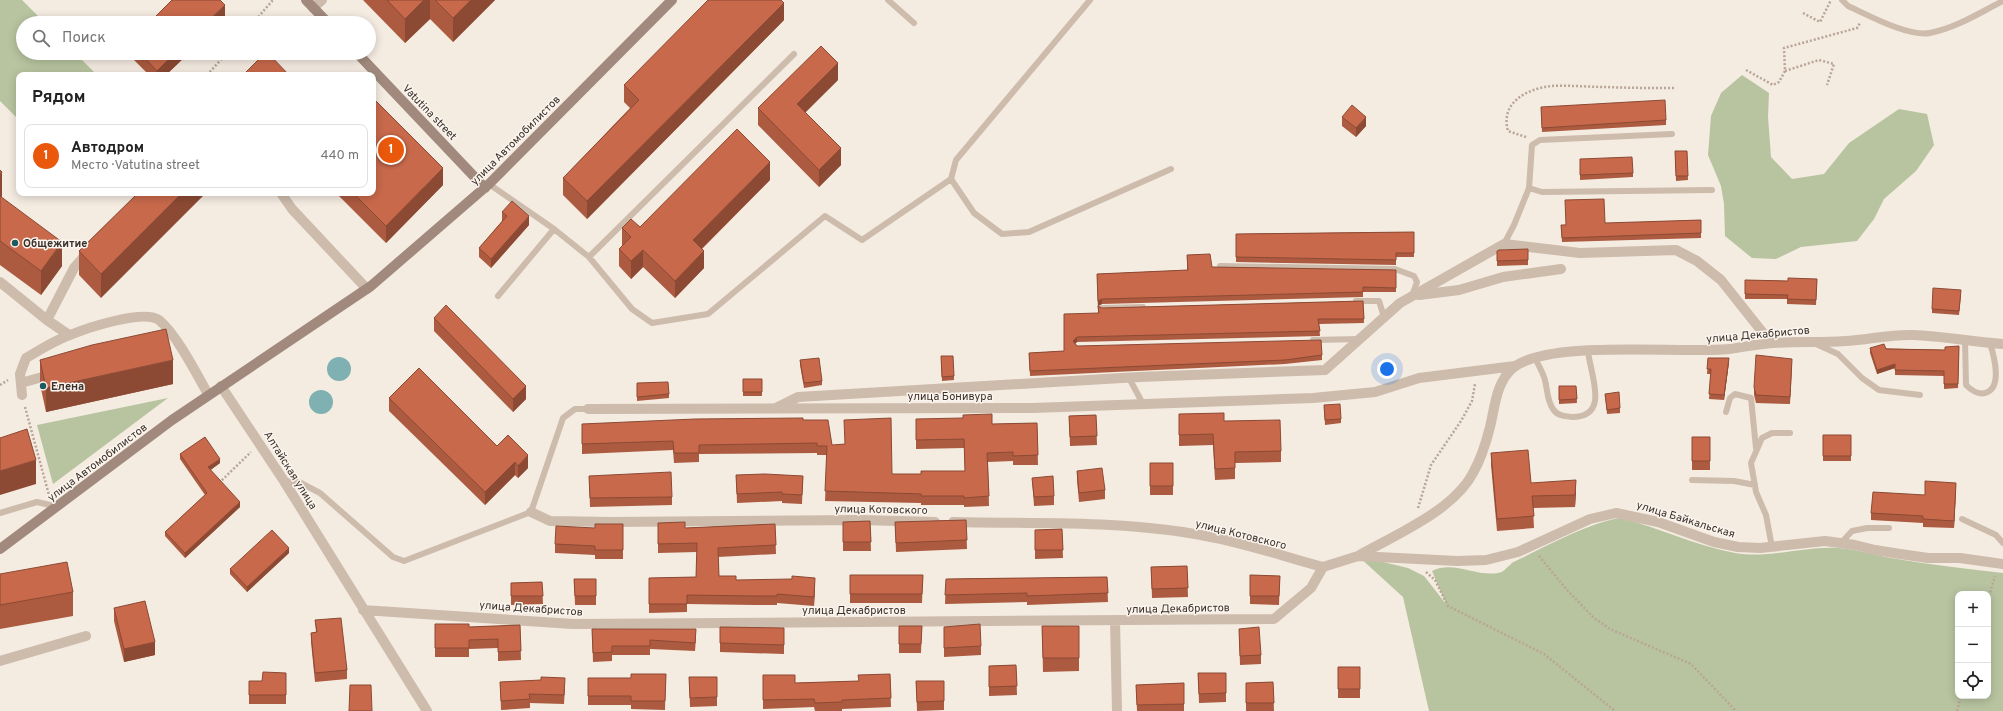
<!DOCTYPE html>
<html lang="ru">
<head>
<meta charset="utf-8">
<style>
  body { margin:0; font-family:Overpass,sans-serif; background:#f6f6f6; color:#222 }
  .controls { position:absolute; right:12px; bottom:12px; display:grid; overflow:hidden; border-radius:8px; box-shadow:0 2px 10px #0003 }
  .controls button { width:36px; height:36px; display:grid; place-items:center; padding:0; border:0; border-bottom:1px solid #e0e0e0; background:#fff; color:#222; font:20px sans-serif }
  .you { position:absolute; left:1387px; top:369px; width:14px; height:14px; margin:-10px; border:3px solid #fff; border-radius:50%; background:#1a73e8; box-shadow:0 0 0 6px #1a73e833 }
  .badge { display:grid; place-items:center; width:26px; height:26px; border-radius:50%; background:#ea580c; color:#fff; font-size:13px; font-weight:700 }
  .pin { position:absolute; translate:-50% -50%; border:2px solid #fff; box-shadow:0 1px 4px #0006 }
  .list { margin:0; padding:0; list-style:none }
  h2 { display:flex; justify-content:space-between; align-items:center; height:52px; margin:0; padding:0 16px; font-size:17px }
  h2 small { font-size:13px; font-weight:400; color:#767676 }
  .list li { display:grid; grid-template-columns:26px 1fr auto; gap:12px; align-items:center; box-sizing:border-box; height:64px; margin:0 8px 8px; padding:0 8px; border:1px solid #e0e0e0; border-radius:8px }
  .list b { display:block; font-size:15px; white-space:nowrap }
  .list p { margin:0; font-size:13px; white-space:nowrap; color:#767676 }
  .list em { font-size:13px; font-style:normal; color:#767676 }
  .icon { flex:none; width:22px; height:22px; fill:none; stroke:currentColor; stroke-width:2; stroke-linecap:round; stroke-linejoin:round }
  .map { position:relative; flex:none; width:2003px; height:711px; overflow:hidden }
  .search { position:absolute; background:#fff; box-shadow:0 2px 10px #0003; left:16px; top:16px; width:360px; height:44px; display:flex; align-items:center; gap:10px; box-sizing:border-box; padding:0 14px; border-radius:22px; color:#767676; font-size:15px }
  .panel { position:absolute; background:#fff; box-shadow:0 2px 10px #0003; left:16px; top:72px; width:360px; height:124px; border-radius:8px }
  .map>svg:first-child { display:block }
</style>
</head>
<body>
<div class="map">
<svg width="2003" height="711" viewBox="0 0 2003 711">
  <rect width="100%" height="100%" fill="#f4ebe1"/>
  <path fill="#b8c4a0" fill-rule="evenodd" d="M0,0h22l23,23h-22v30h52l22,22h-78v45l-19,-19z
    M1742,75l27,18 -1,24 3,40 21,22 32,-5 25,-31 50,-34 28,5 7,31 -18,26 -32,28 -10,20 -17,22 -56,6 -25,12 -24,-1 -27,-22 -1,-32 -3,-18 -13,-31 3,-39 10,-23z
    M168,398l-115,86 -16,-59z
    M1619,518c40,9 76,28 116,35 35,6 68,-7 103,-5 20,1 39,8 59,11 36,6 71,10 106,14v138h-574l-26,-114 -45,-41 50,12 16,8 22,28 -14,-33c21,-11 44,6 66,2 6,-1 7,-4 12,-8 3,-4 11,-6 16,-9 28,-14 62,-32 93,-38zM1958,594h30v102h-30z"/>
  <path fill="#7fb0b2" d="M327 369a12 12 0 1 1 24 0a12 12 0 1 1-24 0Z
    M309 402a12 12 0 1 1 24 0a12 12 0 1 1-24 0Z"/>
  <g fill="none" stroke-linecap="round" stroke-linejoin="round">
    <path stroke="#b9a596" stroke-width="2.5" stroke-dasharray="2 2" stroke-linecap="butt" d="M1803,13l17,9 11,-22
      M253,23l20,-23
      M1746,70l27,15 6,-3 6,-11 -1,-23 73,-20 3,-5
      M1785,71l34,-11 15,4 -7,21
      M207,75l20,-22
      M1526,137l-18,-6c-8,-28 18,-42 43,-45 18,-1 37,1 55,1 23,1 45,1 68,1
      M0,385l8,-5
      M25,407l24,88
      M219,483l32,-31
      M1418,508l13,-43 30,-44 11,-20 3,-17
      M1539,556l28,34 27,28 16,11 81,35 45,47
      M1426,572l9,8 13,26 96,48 71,57
      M1988,600l7,-24
      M1957,711l4,-15"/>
    <path stroke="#cdbbac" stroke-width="6" d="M888,0l26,23
      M1842,0l6,6c20,9 60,31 82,27 26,-5 49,-20 73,-32
      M951,179l23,34 28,21 27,-2 142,-63
      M489,184l65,45 35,28 205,-203
      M1529,188l13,4 170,-2
      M1504,244l10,-19 15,-37 3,-43 8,-5 132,-6
      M589,257l43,52 20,14 56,-9 117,-98 37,24 89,-61 5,-19 134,-160
      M1220,266l175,3 19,7 3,6 -5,14
      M498,296l56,-67
      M1356,301h23l5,16
      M1102,308l41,-1
      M1313,340l47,-1
      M1965,340l1,45c5,5 11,10 19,8 18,-5 9,-37 5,-50
      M1816,344l22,10 24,24 17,12 41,5
      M1535,358c3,6 7,13 9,19 4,11 2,22 9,32 4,7 12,7 19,8 39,0 18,-43 16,-66
      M1129,378l14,26
      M1726,412l4,-14 5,-4 16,4 5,50
      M1692,480l42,1 21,4
      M284,481l15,1 21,11 73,64 11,4 127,-49 32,-94 12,-9h13
      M0,513l37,-11 21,5
      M1962,519l34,16 7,8
      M1841,543l11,-12 15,-3h22
      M1772,547l-6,-32 -10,-23 -5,-29 11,-25 10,-5h18"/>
    <path stroke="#cdbbac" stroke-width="10" d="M313,8l9,-8
      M281,193l11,16 75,80
      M0,282l47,38 22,15
      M1419,295l40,-5 44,-13 58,-8
      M47,320l27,-52 14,-16
      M21,383l32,-9
      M221,386l63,95 143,230
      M22,395l-2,-21 6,-16c14,-8 29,-18 44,-23 17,-7 74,-26 89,-15 18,15 37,53 49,74
      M776,408l22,-11 341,-20 186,-7 75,-67 104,-59 76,9 96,-3 21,11 24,19 50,63
      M588,409l445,-1 280,-10 62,-6 44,-14 96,-12
      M531,512l19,9 61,1 249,-2 75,2
      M953,522c83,2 172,-2 253,14 40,7 79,21 117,31
      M1358,556c37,-21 95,-45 115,-83 8,-14 13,-30 17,-46 5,-20 6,-45 23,-59 35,-29 166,-14 216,-19 15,-2 29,-5 44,-6 24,-2 48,0 72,-2 23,-1 45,-7 68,-6 30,1 60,7 90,9
      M1323,567l35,-11 99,5 29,-1 32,-8 72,-33 26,-6 42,9 56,20 24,5 22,1 65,-7 30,4 20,5 25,4 28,4h32l43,6
      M363,610l210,14 701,-5 37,-31 12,-21
      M1115,621l2,90
      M0,661l86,-25"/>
    <path stroke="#a18a7d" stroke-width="10" d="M306,0l22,23
      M357,53l128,135
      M0,549l172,-129 199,-134 118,-102 183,-184"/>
  </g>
  <path fill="#ac5a40" d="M363,0h132l-42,42 -23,-23 -25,24z
    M784,20l-197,199 -24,-24v-17l67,-70 -6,-6v-17z
    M129,53h60l-23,22h-17l-20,-20z
    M838,80l-33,32 36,53 -22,22 -61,-62v-17z
    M1541,107l125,13v5l-124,7z
    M1342,117l24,9 -10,11 -14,-11z
    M1675,151h12l1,29 -12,1z
    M1580,159l53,14v4l-53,3z
    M0,170l2,26 -1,1 61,69 -21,29 -41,-30z
    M770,180l-68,69 2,19 -29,30 -32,-31 -12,12 -12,-13v-17l4,-3 -1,-1v-17l18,-1z
    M443,185l-57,58 -50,-50h37z
    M138,193l-37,105 -22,-23v-24z
    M502,212l27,13 -38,43 -12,-11v-9l23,-27z
    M1701,220v18l-139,4 -1,-17z
    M1414,232v25h-18v8l-160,-3v-28z
    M1528,249v16l-31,1v-15z
    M1187,255l25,12 184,3v22h-33v5l-261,7 -4,2 4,2 261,-7 1,22 -45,1 1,12 -243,6 -2,1 2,3 245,9v5l-37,4 -255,12 -1,-23 35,-2 34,-38 -1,-39 90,-4z
    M1817,279l-1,26 -29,-1v-5h-42v-19l43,1z
    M1961,295l-2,20 -27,-2v-4z
    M434,318l92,81 -13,13 -79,-81z
    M1959,346l-1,42 -14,1v-13l-49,-1v-7l-18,6 -7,-21v-5l75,2z
    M1708,358l21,4 -5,38 -15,-1 2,-25h-4z
    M40,360l133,24 -127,28 -6,-28z
    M800,360l22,21v4l-18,3 -4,-23z
    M941,361l13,15v4l-12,1z
    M1792,367l-2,37 -34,-1 -2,-8v-8z
    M743,379h19v17h-19z
    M637,383l32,11v4l-32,3z
    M1559,386h17l1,17 -18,1z
    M1605,394l15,14v5l-13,1z
    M389,398l108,48 31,22 -10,10 -3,-3 -30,30 -96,-94z
    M1324,405l17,14v4l-16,2z
    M1179,414l45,7 57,30v11l-46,1v16l-20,1 -2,-35 -34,1z
    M1096,415l1,30 -27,1 -1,-30z
    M916,419l76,5 45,-1 1,42h-25v-4l-25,1 1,44 -25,1v-2h-43v-2l-96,-2 2,-46h-10v-2l-118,1v8l-25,1 -1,-13 -91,4v-30l221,-4 29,25 60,29h29l44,-3 -1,-23 -48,1z
    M1823,435h28v26h-28z
    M1692,437h18v33h-18z
    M1491,453l40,30 45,9 -1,15 -42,1 1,20 -37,3 -6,-66z
    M180,454l40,9 -10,7 30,37 -55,51 -20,-22v-4l40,-37 -25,-36z
    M1150,463h23v32h-23z
    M1077,471l28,19v9l-26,3 -2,-22z
    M736,475l67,1 -1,28 -20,-1v-2l-45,2z
    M589,476l83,21v8l-82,2z
    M1032,478l22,18v9l-20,1z
    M1956,490l-2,38 -31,-1v-4l-52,-3v-7l54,-18z
    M966,520l1,29 -71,3 -1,-30z
    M870,521l1,30h-28v-29z
    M658,523l27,5 90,-4 1,30 -58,3 1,19 17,4 79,7 -1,19 -37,-3v2h-21l-69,-1v8l-38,1v-35l47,-1 1,-25 -39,1z
    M623,524v35h-28v-4l-40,-2v-9l40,-16z
    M1062,529l1,29 -28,1v-29z
    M289,553l-42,39 -17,-18v-5z
    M1187,566l1,31 -36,1 -1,-31z
    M0,574l73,18v24l-73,13z
    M850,575h73l-1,28h-72z
    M1250,575l30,1 -1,29 -29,-1z
    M1107,577l1,25 -81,3v-3l-82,2 1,-25z
    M574,579h22v26h-21z
    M542,582l1,22 -32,1v-22z
    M114,608l41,47 -31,7 -10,-41z
    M315,620l32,50v9l-32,3 -4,-40v-9l5,-1z
    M435,624l34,3 51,-2 1,35 -23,1v-13l-29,1v8h-34z
    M899,626h23l-1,27h-22z
    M1042,626h37v45l-36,1z
    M720,627l64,1v26l-64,-2z
    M944,627l37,19v9l-37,2z
    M592,629l104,9 -1,13 -45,-2v6h-38v6l-19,1z
    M1239,629l22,26v9l-21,1z
    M1016,665l1,30 -28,1v-30z
    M1338,667h22v31h-22z
    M286,673v31h-37v-23h13z
    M1198,673h28v29l-27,1z
    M666,674l-1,36 -34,-1v-4h-43v-27h43z
    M890,674l1,33 -49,2v2h-27l-1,-4 -51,2v-34l32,8 63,-2z
    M689,677h28v29l-27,1z
    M916,681h28v29l-27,1z
    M500,682l65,5 -1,17 -34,-1v5l-29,2z
    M1273,682l1,29h-28v-28z
    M1184,683v28h-47l-1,-26z"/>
  <path fill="#8c4a34" d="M424,0h6v19l-25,24v-24z
    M471,0h24l-42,42v-24z
    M784,3v17l-197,199v-18z
    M225,5v13l-6,5h-13z
    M175,53h14l-23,22h-9v-4z
    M838,63v17l-41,41v-17z
    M1366,117v9l-10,11v-9z
    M841,148v17l-22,22v-17z
    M770,162v18l-77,77v-17z
    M443,168v17l-57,58v-17z
    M2,172v24l-2,3v-24z
    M182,193h24l-105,105v-24z
    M529,216v9l-38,43v-9z
    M62,242v24l-21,29v-24z
    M643,250v17l-12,12v-18z
    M704,251v17l-29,30v-17z
    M1102,299v5l-4,2v-5z
    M1077,337v5l-4,4v-5z
    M1729,358v4l-5,38v-5z
    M173,360v24l-127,28v-24z
    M1895,364v4l-18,6v-4z
    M526,386v13l-13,13v-13z
    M528,455v13l-10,10v-12z
    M220,459v4l-12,9v-5z
    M36,460v24l-36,11v-24z
    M515,462v13l-30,30v-13z
    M1576,480v12l-1,15v-12z
    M1956,483v7l-2,38v-7z
    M240,502v5l-55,51v-5z
    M289,548v5l-42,39v-5z
    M815,578v9l-1,19v-9z
    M155,642v13l-31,7v-13z"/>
  <path fill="#c8694b" stroke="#8c4a34" d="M172,0h48l5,5 -19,18h-57z
    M387,0h37l-19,19z
    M435,0h36l-18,18z
    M708,0h73l3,3 -197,198 -24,-23 76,-78 -15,-15z
    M821,46l17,17 -41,41 44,44 -22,22 -61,-62z
    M140,53h35l-18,18z
    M265,53h3l21,22h-44l-1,-1z
    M373,98l70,70 -57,58 -33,-33h20z
    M1665,100l1,20 -124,8 -1,-21z
    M1352,105l14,12 -10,11 -14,-11z
    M737,129l33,33 -77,78 11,11 -29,30 -32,-31 -12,11 -12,-12 12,-12 -9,-9 9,-9 9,8z
    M1675,151h12l1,25h-12z
    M1632,157l1,16 -53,2v-16z
    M0,170l2,2 -2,3z
    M138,193h44l-81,81 -22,-23z
    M0,196l62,46 -21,29 -41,-30z
    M1604,199l1,24 96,-3v13l-139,5 -1,-13h5l-1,-25z
    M512,201l17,15 -38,43 -12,-11 28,-32 -5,-4z
    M1414,232v21h-18v7l-160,-3v-23z
    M1528,249v11l-31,1v-10l2,-1z
    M1210,254l2,13 184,3v18l-33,-1v5l-261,7 -4,2 -1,-27 91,-4 -1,-15z
    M1788,278l29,1 -1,21 -29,-1 1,-4 -43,-1v-14l43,1z
    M1933,288l28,2 -2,21 -27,-2z
    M1363,301l1,18h-46l2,12 -243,6 -4,4 4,5 244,-6 1,15 -37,5 -255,11 -1,-18 35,-2v-37l35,-1 -1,-7 4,2z
    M446,305l80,81 -13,13 -79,-81z
    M166,329l7,31 -127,28 -6,-28 52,-15z
    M1884,344l2,5 59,1v-3l14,-1 -1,38h-14v-13l-49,-1v-6l-18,6 -7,-22z
    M1756,355l36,4 -2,38 -34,-2 -2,-8z
    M941,356h12l1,20 -12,1z
    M819,358l3,23 -18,2 -4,-23z
    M1708,358h21l-5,37 -15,-1 2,-25h-4z
    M419,368l78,78 11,-11 20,20 -10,11 -3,-4 -30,30 -96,-94z
    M743,379h19v13h-19z
    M668,382l1,12 -32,3v-14z
    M1559,386h17l1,13 -18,1z
    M1619,392l1,16 -13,2 -2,-16z
    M1340,404l1,15 -16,1 -1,-15z
    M1224,413v8l56,-1 1,31 -46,1v16l-20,1 -2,-35 -34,1v-21z
    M992,414v10l45,-1 1,32 -25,1v-4l-26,1 2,43 -25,2v-2h-43v-2l-96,-3 2,-45h-10v-3l-118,2v8h-25l-1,-12 -91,3v-20l113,-5 108,-1v2h25l4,25 13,-1 -1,-24 47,-2 1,56h29v-3h44l-1,-32 -48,1v-21l47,-1v-3z
    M1096,415l1,21 -27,1 -1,-21z
    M27,429l9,31 -36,11v-33z
    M1823,435h28v21h-28z
    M205,437l15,22 -12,8 32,35 -55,51 -20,-21 42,-39 -27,-39z
    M1692,437h18v24h-18z
    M1528,450l3,33 45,-3 -1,15 -43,1 2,20 -37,3 -6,-66z
    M1150,463h23v23h-23z
    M1102,468l3,22 -26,3 -2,-22z
    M671,472l1,25 -82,1 -1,-22z
    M765,474l38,2 -1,19 -20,-1v-2l-45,2 -1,-19z
    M1053,476l1,20 -20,1 -2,-19z
    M1925,481l31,2 -2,38 -31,-2v-3l-52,-3 2,-21 52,3z
    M966,520l1,20 -71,3 -1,-21z
    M870,521l1,21h-28v-20z
    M685,522v6l90,-4 1,21 -58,3 1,28h17v4l56,-1v-3l23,2 -1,19 -37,-3v2h-21l-69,-1v9h-38v-26l47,-1 1,-34 -39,1v-21z
    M595,524h28v26h-28v-4l-40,-2 1,-18 39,2z
    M1062,529l1,21h-28v-20z
    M272,530l17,18 -42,39 -17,-18z
    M67,562l6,30 -73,13v-31z
    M1187,566l1,22 -36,1 -1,-22z
    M850,575h73l-1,19h-72z
    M1250,575l30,1 -1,20h-29z
    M1107,577l1,16 -81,3v-3l-82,2 1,-16z
    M574,579h22v17h-21z
    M542,582l1,14h-32v-13z
    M145,601l10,41 -31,7 -10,-41z
    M341,618l6,52 -32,3 -4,-40 6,-1 -2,-12z
    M435,624h34v3l51,-2 1,26 -23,1v-13l-29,1v8h-34z
    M980,624l1,22 -37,2v-21z
    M899,626h23l-1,18h-22z
    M1042,626h37v32h-36z
    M720,627l64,1v17l-64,-2z
    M1259,627l2,28 -21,1 -1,-27z
    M592,629h104l-1,14 -45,-3v6h-38v6l-19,1z
    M1016,665l1,21 -28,1v-21z
    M1338,667h22v22h-22z
    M263,672l23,1v22h-37v-14h13z
    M1198,673h28v20l-27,1z
    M631,674h35l-1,27h-34v-5h-43v-18h43z
    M890,674l1,24 -49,2v2l-27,1 -1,-4 -51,1v-25h32v8l64,-2 -1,-6z
    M541,677l24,1 -1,17 -35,-1 1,5 -29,2 -1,-19 41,-2z
    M689,677h28v20l-27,1z
    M916,681h28v20l-27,1z
    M1273,682l1,21h-28v-20z
    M1184,683v21l-47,1 -1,-20z
    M350,685h21l1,26h-23z"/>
  <g fill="#1f5a5e" stroke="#fbf5ee" stroke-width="1.5">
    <circle cx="15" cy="243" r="4"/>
    <circle cx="43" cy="386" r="4"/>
  </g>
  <g text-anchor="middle" stroke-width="3" stroke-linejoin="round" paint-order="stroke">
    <g font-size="11" fill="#3b302b" stroke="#fbf5ee">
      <text transform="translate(430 112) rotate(46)" y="4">Vatutina street</text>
      <text transform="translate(515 140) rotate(-45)" y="4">улица Автомобилистов</text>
      <text transform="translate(1758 334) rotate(-5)" y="4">улица Декабристов</text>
      <text x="950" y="400">улица Бонивура</text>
      <text transform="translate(97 462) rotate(-37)" y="4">улица Автомобилистов</text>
      <text transform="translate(291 470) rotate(58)" y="4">Алтайская улица</text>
      <text transform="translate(881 509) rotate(1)" y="4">улица Котовского</text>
      <text transform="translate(1686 519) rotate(17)" y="4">улица Байкальская</text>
      <text transform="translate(1241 534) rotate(14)" y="4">улица Котовского</text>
      <text transform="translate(531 608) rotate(4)" y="4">улица Декабристов</text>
      <text transform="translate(1178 608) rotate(-1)" y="4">улица Декабристов</text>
      <text x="854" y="614">улица Декабристов</text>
    </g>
    <g font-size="11" font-weight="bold" fill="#3b302b" stroke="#fbf5ee" text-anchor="start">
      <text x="23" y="247">Общежитие</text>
      <text x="51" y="390">Елена</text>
    </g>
  </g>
</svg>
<div class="controls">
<button>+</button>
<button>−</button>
<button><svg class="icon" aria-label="locate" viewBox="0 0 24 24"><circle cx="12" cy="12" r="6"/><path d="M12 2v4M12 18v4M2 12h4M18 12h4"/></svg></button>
</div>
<div class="you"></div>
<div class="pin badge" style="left:391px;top:150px">1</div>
<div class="search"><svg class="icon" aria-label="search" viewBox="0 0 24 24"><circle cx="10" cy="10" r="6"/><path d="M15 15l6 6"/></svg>Поиск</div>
<section class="panel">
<h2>Рядом<small></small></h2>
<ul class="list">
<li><span class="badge">1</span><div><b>Автодром</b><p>Место · Vatutina street</p></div><em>440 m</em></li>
</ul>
</section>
</div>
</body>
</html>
